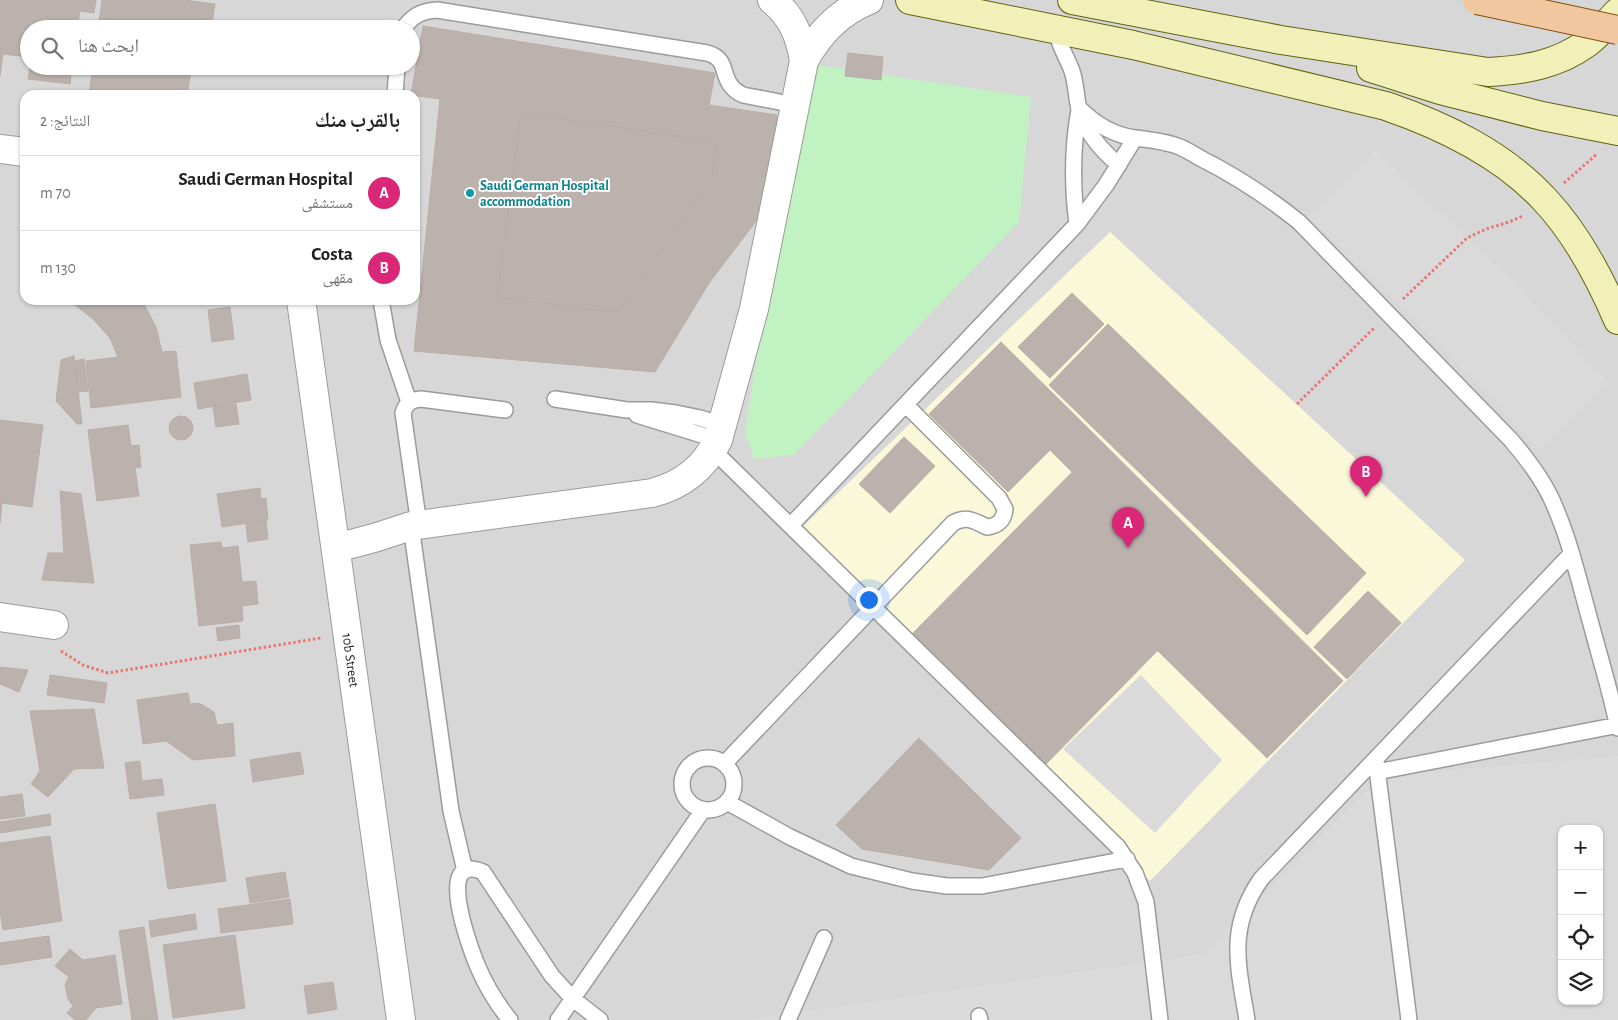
<!DOCTYPE html>
<html lang="ar">
<head>
<meta charset="utf-8">
<style>
  body { margin:0; font-family:"Alegreya Sans","Noto Naskh Arabic",sans-serif; background:#f2f2f2; color:#202124; direction:rtl }
  .controls { position:absolute; right:15px; bottom:15px; display:grid; overflow:hidden; border-radius:10px; box-shadow:0 1px 4px #0004 }
  .controls button { width:45px; height:45px; display:grid; place-items:center; padding:0; border:0; border-bottom:1px solid #e0e0e0; background:#fff; color:#202124; font:25px sans-serif }
  .you { position:absolute; left:868px; top:599px; width:18px; height:18px; margin:-12px; border:4px solid #fff; border-radius:50%; background:#1a73e8; box-shadow:0 0 0 8px #1a73e833 }
  .badge { display:grid; place-items:center; width:32px; height:32px; border-radius:50%; background:#db2777; color:#fff; font-size:16px; font-weight:700 }
  .pin { position:absolute; translate:-50% -41px; filter:drop-shadow(0 1px 2px #0008) }
  .pin::after { content:''; position:absolute; top:26px; width:18px; height:15px; background:inherit; clip-path:polygon(0 0,100% 0,50% 100%) }
  .list { margin:0; padding:0; list-style:none }
  h2 { display:flex; justify-content:space-between; align-items:center; height:65px; margin:0; padding:0 20px; font-size:21px }
  h2 small { font-size:16px; font-weight:400; color:#757577 }
  .list li { display:grid; grid-template-columns:32px 1fr auto; gap:15px; align-items:center; box-sizing:border-box; height:75px; padding:0 20px; border-top:1px solid #e0e0e0 }
  .list b { display:block; font-size:19px; white-space:nowrap }
  .list p { margin:0; font-size:16px; white-space:nowrap; color:#757577 }
  .list em { font-size:16px; font-style:normal; color:#757577 }
  .icon { flex:none; width:28px; height:28px; fill:none; stroke:currentColor; stroke-width:2; stroke-linecap:round; stroke-linejoin:round }
  .map { position:relative; flex:none; width:1618px; height:1020px; overflow:hidden; direction:ltr }
  .search { position:absolute; background:#fff; box-shadow:0 1px 4px #0004; left:20px; top:20px; width:400px; height:55px; display:flex; align-items:center; gap:12px; box-sizing:border-box; padding:0 18px; border-radius:28px; color:#757577; font-size:19px }
  .panel { position:absolute; background:#fff; box-shadow:0 1px 4px #0004; left:20px; top:90px; width:400px; height:215px; border-radius:15px; direction:rtl }
  .map>svg:first-child { display:block }
</style>
</head>
<body>
<div class="map">
<svg width="1618" height="1020" viewBox="0 0 1618 1020">
  <rect width="100%" height="100%" fill="#ebe7e1"/>
  <path fill="#d8d7d8" fill-rule="evenodd" d="M0,0h1618v1020h-1618zM29,29h382v37h-382zM25,95h390v205h-390zM1562,829h37v172h-37z"/>
  <path fill="#fbf8da" d="M1110,232l355,328 -315,321 -357,-345z"/>
  <path fill="#c1f2c1" d="M804,63l227,34 -12,125 -225,233 -40,4 -9,-27z"/>
  <path fill="#dadada" fill-rule="evenodd" d="M1375,151l138,130 95,101 -68,68 -95,-100 -137,-133z
    M1141,675l81,85 -67,73 -92,-84z
    M1618,756v264h-874l459,-66 180,-178zM1562,829h37v172h-37z"/>
  <path fill="#bbb2ae" stroke="#bbada5" fill-rule="evenodd" d="M0,0h96l-2,13 -14,-2 -3,18h-48v28l-26,-3 -3,22z
    M102,0h82l31,4 -4,25h-113z
    M423,26l292,47 -6,32 68,10 -11,93 -57,75 -54,89 -241,-21 26,-252 -29,-4zM521,113l195,29 -4,35 -94,135 -121,-14z
    M848,53l35,4 -2,23 -36,-4z
    M30,66h42l-2,18 -42,-5z
    M93,66h99l-5,29h-98z
    M521,113l195,29 -4,35 -94,135 -121,-14z
    M1072,293l32,31 -54,54 -32,-31z
    M72,300h70l14,27 6,25 14,-1 5,46 -90,11 -5,-47 32,-4 -8,-19 -17,-19 -22,-17z
    M230,307l4,32 -22,3 -4,-32z
    M1108,324l258,249 -59,62 -258,-250z
    M1001,342l101,100 -30,30 -22,-22 -42,42 -79,-78z
    M74,356l8,68h-5l-21,-23 5,-41z
    M84,359l4,32 -9,1 -4,-31z
    M247,374l4,26 -53,9 -4,-26z
    M236,404l3,20 -23,3 -3,-20z
    M169 428a12 12 0 1 1 24 0a12 12 0 1 1-24 0Z
    M0,420l43,5 -11,82 -30,-4 -2,20z
    M128,425l3,21 8,-1 2,22 -6,1 4,28 -42,5 -9,-71z
    M904,437l31,29 -45,47 -31,-29z
    M1102,442l132,131 -188,191 -133,-131z
    M260,488l1,11 5,-1 2,22 -46,7 -5,-33z
    M60,491l21,3 13,89 -52,-3 6,-27h16z
    M266,521l2,18 -20,3 -2,-18z
    M221,542l1,6 16,-2 4,36 14,-1 2,23 -16,2 1,15 -44,5 -9,-81z
    M1234,573l109,108 -76,77 -109,-107z
    M1368,591l33,32 -54,56 -33,-32z
    M239,625l1,13 -22,3 -2,-13z
    M0,667l28,3 -9,22 -19,-8z
    M50,675l57,8 -3,20 -57,-8z
    M188,693l2,11 9,-1 15,9 3,13 16,-2 2,33 -42,4 -27,-19 -23,3 -6,-44z
    M94,709l10,59 -30,1 -26,28 -17,-13 9,-13 -10,-60z
    M919,738l102,100 -32,32 -127,-21 -26,-24z
    M300,752l4,22 -51,8 -3,-22z
    M140,761l2,20 20,-2 2,16 -34,4 -5,-36z
    M22,794l3,22 -25,3v-22z
    M215,804l11,77 -58,8 -11,-76z
    M50,814l1,11 -51,8v-11z
    M50,836l12,85 -59,9 -3,-19v-68z
    M285,872l4,25 -39,6 -4,-25z
    M290,899l3,25 -72,9 -3,-24z
    M195,914l2,15 -46,8 -2,-16z
    M144,927l14,93h-26l-13,-89z
    M235,935l10,73 -72,10 -10,-73z
    M49,936l3,21 -52,8v-22z
    M70,949l13,11 32,-5 7,49 -26,4 -10,12h-11l-8,-7 6,-7 -5,-7 -3,-14 4,-8 -14,-11z
    M333,982l4,27 -29,5 -4,-28z"/>
  <g fill="none" stroke-linecap="round" stroke-linejoin="round">
    <defs>
      <path id="lane" d="M403,29c9,-13 18,-18 34,-19l270,43c26,7 9,29 36,42l52,10
        M1057,31c1,14 10,26 15,40 4,12 4,25 7,38 6,23 22,41 40,56
        M395,95l2,-29
        M1079,108c16,16 34,27 56,30 16,2 30,3 45,9 7,3 13,7 20,11 36,18 68,39 99,64l212,218c18,21 34,42 44,67 16,37 25,78 36,117 9,34 20,69 27,104
        M1077,224c-5,-39 -5,-76 2,-114
        M381,300l7,40 21,62
        M555,399l72,11h24l25,3 24,5 23,7
        M637,415l81,25
        M713,450l405,397 17,26 11,29 14,118
        M419,525l-16,-112c3,-10 8,-13 18,-14l84,11
        M791,525l286,-301 29,-39 29,-47
        M411,526l40,285 14,60
        M682 784a26 26 0 1 1 52 0a26 26 0 1 1-52 0Z
        M1376,761l33,259
        M724,764l229,-241c14,-8 21,-2 34,4 11,-1 17,-7 18,-18l-6,-11 -93,-93
        M1377,772l241,-47
        M727,802l63,35 61,29 61,15 35,5h35l145,-27
        M979,1016l1,4
        M510,1020c-13,-16 -24,-34 -32,-53 -7,-16 -45,-117 5,-95l69,104 21,23 27,21
        M558,1020l145,-210
        M788,1020l36,-82
        M1247,1020c-9,-55 -20,-92 14,-141l310,-325"/>
      <path id="street" d="M772,0c20,16 28,36 32,61
        M0,149l25,3
        M301,300l100,720
        M336,548l38,-10 37,-12 241,-33c31,-8 52,-25 66,-53l36,-131 50,-248c15,-28 35,-49 65,-61
        M0,617l54,8"/>
      <path id="secondary" d="M910,0l223,45 253,61c58,20 117,48 159,94 32,34 55,78 73,120
        M1072,0l209,40 207,32c36,-2 69,-7 99,-29 12,-9 21,-21 31,-31
        M1371,68l69,22 102,26 76,15"/>
    </defs>
    <use href="#lane" stroke="#9b9b9b" stroke-width="18"/>
    <use href="#street" stroke="#9b9b9b" stroke-width="30"/>
    <use href="#secondary" stroke="#61630f" stroke-width="30"/>
    <path stroke="#ea7573" stroke-width="3" stroke-dasharray="2.5 2.5" stroke-linecap="butt" d="M1564,183l33,-29
      M1403,299l64,-61 19,-9 23,-7 14,-6
      M1297,404l77,-76
      M61,651l22,14 25,8 213,-35"/>
    <use href="#lane" stroke="#fff" stroke-width="15"/>
    <use href="#street" stroke="#fff" stroke-width="28"/>
    <use href="#secondary" stroke="#f1f0b9" stroke-width="28"/>
    <defs>
      <path id="primary-bridge" d="M1477,0l141,30"/>
    </defs>
    <use href="#primary-bridge" stroke="#82520f" stroke-width="30" stroke-linecap="butt"/>
    <use href="#primary-bridge" stroke="#f1c7a0" stroke-width="28"/>
  </g>
  <circle fill="#0f9aa8" stroke="#fff" stroke-width="2" cx="470" cy="193" r="5"/>
  <g text-anchor="middle" stroke-width="4" stroke-linejoin="round" paint-order="stroke">
    <g font-size="14" font-weight="bold" fill="#0d838f" stroke="#fff" text-anchor="start">
      <text x="480" y="190">Saudi German Hospital<tspan x="480" dy="16">accommodation</tspan></text>
    </g>
    <g font-size="14" fill="#1a1a1a" stroke="#fff">
      <text transform="translate(351 660) rotate(82)" y="5">10b Street</text>
    </g>
  </g>
</svg>
<div class="controls">
<button>+</button>
<button>−</button>
<button><svg class="icon" aria-label="locate" viewBox="0 0 24 24"><circle cx="12" cy="12" r="6"/><path d="M12 2v4M12 18v4M2 12h4M18 12h4"/></svg></button>
<button><svg class="icon" aria-label="layers" viewBox="0 0 24 24"><path d="M12 4l9 5-9 5-9-5zM3 14l9 5 9-5"/></svg></button>
</div>
<div class="you"></div>
<div class="pin badge" style="left:1128px;top:548px">A</div>
<div class="pin badge" style="left:1366px;top:497px">B</div>
<div class="search"><svg class="icon" aria-label="search" viewBox="0 0 24 24"><circle cx="10" cy="10" r="6"/><path d="M15 15l6 6"/></svg>ابحث هنا</div>
<section class="panel">
<h2>بالقرب منك<small>النتائج: 2</small></h2>
<ul class="list">
<li><span class="badge">A</span><div><b>Saudi German Hospital</b><p>مستشفى</p></div><em>70 m</em></li>
<li><span class="badge">B</span><div><b>Costa</b><p>مقهى</p></div><em>130 m</em></li>
</ul>
</section>
</div>
</body>
</html>
